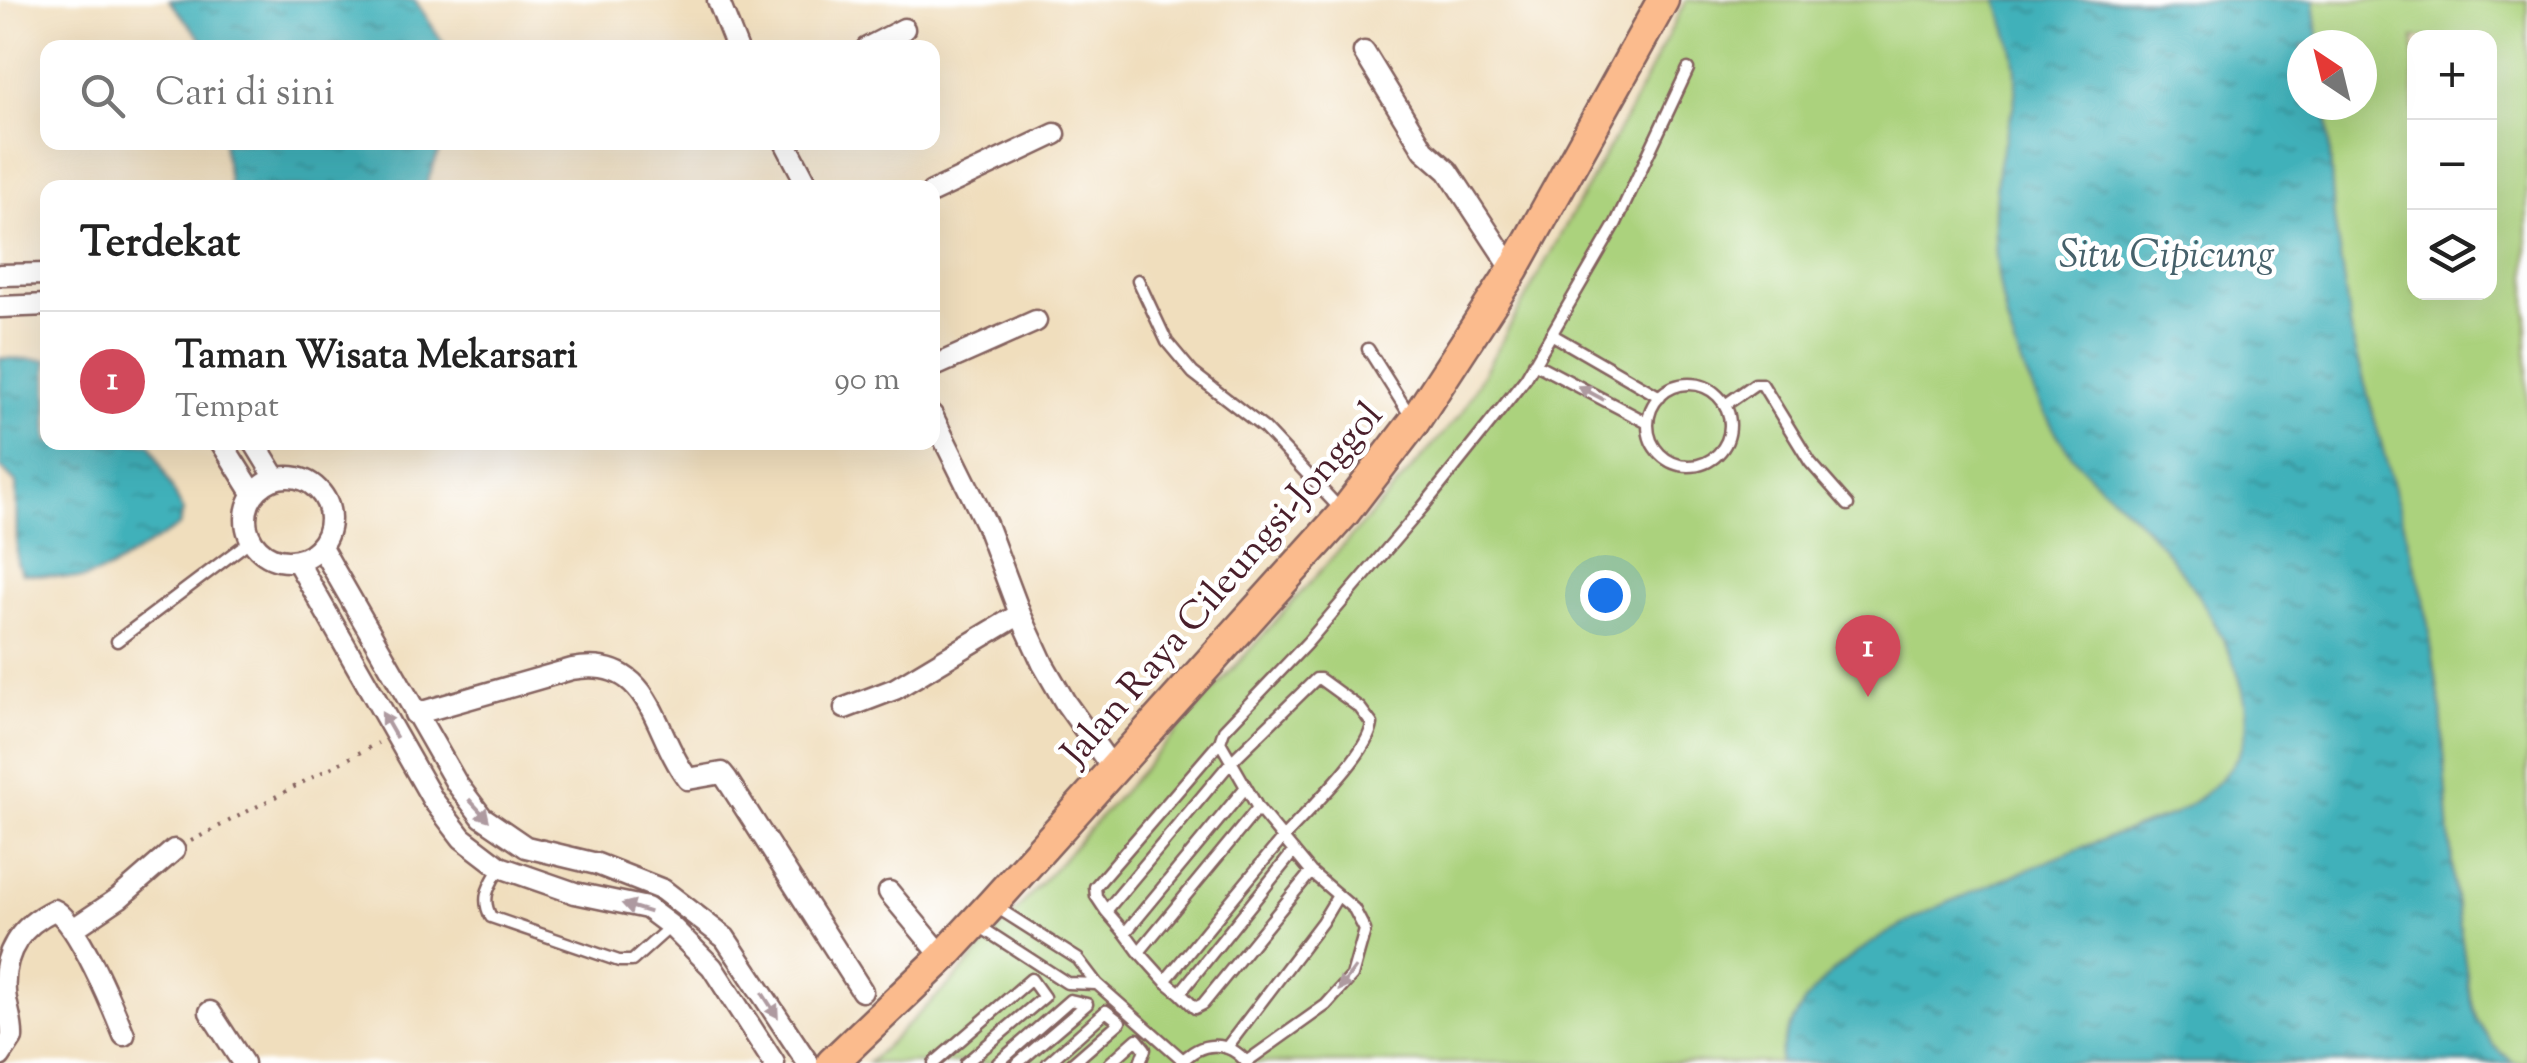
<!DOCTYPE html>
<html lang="id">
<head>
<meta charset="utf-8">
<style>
  body { margin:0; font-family:"Sorts Mill Goudy",serif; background:#f6f6f6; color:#222 }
  .controls { position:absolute; right:30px; top:30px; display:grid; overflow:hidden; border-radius:20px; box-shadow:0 10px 40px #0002 }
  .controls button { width:90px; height:90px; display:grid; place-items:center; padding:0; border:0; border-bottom:2px solid #e0e0e0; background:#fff; color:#222; font:50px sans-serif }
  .compass { position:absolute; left:2287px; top:30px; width:90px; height:90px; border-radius:50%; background:#fff; box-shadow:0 10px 40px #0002; rotate:325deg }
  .you { position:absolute; left:1605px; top:595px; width:35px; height:35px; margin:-25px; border:8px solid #fff; border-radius:50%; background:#1a73e8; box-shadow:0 0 0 15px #1a73e833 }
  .badge { display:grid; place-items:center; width:65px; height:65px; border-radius:50%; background:#d1495b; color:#fff; font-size:32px; font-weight:700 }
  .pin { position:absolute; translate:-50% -82px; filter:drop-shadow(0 2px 5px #0008) }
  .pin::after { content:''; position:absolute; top:52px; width:35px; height:30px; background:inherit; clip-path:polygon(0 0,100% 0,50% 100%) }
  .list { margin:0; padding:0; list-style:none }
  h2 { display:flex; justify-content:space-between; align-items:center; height:130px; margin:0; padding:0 40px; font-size:42px }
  h2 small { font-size:32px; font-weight:400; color:#767676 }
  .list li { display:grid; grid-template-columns:65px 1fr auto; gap:30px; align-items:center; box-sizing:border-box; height:140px; padding:0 40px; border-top:2px solid #e0e0e0 }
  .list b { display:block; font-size:38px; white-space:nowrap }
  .list p { margin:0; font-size:32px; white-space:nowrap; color:#767676 }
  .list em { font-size:32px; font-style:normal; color:#767676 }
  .icon { flex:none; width:55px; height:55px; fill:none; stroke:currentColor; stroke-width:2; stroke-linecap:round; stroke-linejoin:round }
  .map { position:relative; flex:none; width:2527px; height:1063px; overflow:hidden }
  .search { position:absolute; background:#fff; box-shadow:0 10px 40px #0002; left:40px; top:40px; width:900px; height:110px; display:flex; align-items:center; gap:25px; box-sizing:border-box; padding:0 35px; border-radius:20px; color:#767676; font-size:38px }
  .panel { position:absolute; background:#fff; box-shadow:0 10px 40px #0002; left:40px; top:180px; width:900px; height:270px; border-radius:20px }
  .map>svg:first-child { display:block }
</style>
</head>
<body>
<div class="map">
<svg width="2527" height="1063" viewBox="0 0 2527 1063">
  <defs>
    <pattern id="water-ripples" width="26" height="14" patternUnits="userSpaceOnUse" patternTransform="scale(2.5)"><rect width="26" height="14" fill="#41b1ba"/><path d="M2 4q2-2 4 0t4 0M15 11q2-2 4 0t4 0" fill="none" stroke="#388f97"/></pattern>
  </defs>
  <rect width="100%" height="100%" fill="#fff"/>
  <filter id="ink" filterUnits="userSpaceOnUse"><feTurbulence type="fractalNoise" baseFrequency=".01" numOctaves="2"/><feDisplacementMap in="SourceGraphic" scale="20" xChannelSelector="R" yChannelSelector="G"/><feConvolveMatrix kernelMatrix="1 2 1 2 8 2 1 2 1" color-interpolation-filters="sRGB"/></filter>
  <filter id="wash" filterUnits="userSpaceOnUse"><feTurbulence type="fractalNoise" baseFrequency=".0048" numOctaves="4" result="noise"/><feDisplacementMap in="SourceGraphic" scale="40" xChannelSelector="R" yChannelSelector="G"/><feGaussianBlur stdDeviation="2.25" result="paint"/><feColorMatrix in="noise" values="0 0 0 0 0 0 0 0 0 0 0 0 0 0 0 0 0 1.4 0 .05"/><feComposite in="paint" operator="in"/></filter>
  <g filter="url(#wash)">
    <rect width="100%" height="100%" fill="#f0debd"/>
    <path fill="#abd27d" stroke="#7a7854" stroke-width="2.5" fill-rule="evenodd" d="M1686,0h841v1063h-1659l87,-84 506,-565 170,-306zM2414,38h76v254h-76zM2302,45h60v60h-60z"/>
    <path fill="url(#water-ripples)" stroke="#466872" stroke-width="2.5" d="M169,0h246l31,47h-238z
      M1997,0h317l5,45h-17v60h25l7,113 18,119 72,262 17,110 12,169 16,111 7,29 17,27 21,18h-735c15,-105 159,-157 243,-191 50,-21 100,-41 151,-57 26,-16 58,-38 69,-69 24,-63 -56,-176 -98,-220 -23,-24 -51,-43 -71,-69 -27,-35 -55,-93 -66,-136 -13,-49 -15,-101 -9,-151 4,-30 18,-59 18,-89 1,-29 -11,-55 -19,-81z
      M223,143v-1l219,1 -17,45 -195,-1z
      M0,358l47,2 1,82 102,1 33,68 -4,15 -71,44 -25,9 -61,-6 -5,-11 -1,-79 -16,-16z"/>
  </g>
  <g filter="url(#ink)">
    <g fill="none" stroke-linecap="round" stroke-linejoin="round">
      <defs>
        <path id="service" d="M1138,280l29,62 26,31 71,55 79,84
          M1551,334l109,63
          M1368,349l43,68
          M1534,363l114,60
          M1648 425a41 41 0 1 1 82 0a41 41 0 1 1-82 0Z
          M1725,405l30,-21h7l48,78 38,43
          M117,641l134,-101
          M1220,742l38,66 53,64 43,37 11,21 -13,46 -26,29 -80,57
          M500,867c-10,18 -20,30 -9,50l128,44h13l39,-35
          M993,905l85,54 19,25 86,76
          M1106,911l19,22 121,-146
          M979,926l88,57 30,1
          M1125,933l14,19 119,-144
          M1139,952l26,29c39,-47 78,-96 118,-143 22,-25 85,-83 89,-114l-12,-16 -40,-29h-4l-85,83 -125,149 -10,-15 -1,-9 125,-145 4,-12 83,-87 115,-135 104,-130 90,-155 72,-154
          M1165,981l15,12 114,-142
          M1180,993l15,15 8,-4 108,-132
          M1227,1047l95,-125 15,-25
          M934,1063l97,-84 13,18 -78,66
          M998,1063l72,-63 17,4 -69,59
          M1048,1063l58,-52 14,11 -47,41
          M1110,1063l27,-24 8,10 -5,14
          M1181,1063c19,-22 47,-24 66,0"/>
        <path id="minor" d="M718,0l19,48
          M867,48l37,-19
          M1364,52l60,98 24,21 65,99
          M785,142l24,46
          M932,192l123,-58
          M0,275l48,-1
          M0,307l48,-2
          M932,367l104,-46
          M932,415l54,109 34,90 23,50 22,38 48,67
          M221,442l32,51
          M254,442l22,36
          M246 519a42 42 0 1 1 84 0a42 42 0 1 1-84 0Z
          M321,547l136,237 25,33 44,30 71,17 66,26 62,48 83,125
          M297,561l136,239 29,38 38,29 75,26 72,15 24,18 41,41 62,96
          M845,708l50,-19 125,-75
          M415,714l157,-45c81,-15 80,64 116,110l34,-6 4,5 136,213
          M889,892l54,65
          M73,929l46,-31 55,-48
          M210,1012l33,51
          M0,1056l12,-18c1,-16 -6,-31 -7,-46 -3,-39 15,-66 49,-82 22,8 60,100 70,125"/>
        <path id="primary" d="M832,1063l111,-106 49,-53 352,-391 70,-91 99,-152 150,-270"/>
      </defs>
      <use href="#service" stroke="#84625e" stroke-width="15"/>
      <use href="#minor" stroke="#84625e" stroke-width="25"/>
      <use href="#primary" stroke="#84625e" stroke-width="35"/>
      <path stroke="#84625e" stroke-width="4" stroke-dasharray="2.5 8" stroke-linecap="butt" d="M191,841l187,-98"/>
      <use href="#service" stroke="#fff" stroke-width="10"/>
      <use href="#minor" stroke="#fff" stroke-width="20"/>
      <use href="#primary" stroke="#fbbb8d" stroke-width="30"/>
    </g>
    <defs><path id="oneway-solid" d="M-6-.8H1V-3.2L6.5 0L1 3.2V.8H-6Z" transform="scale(2.5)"/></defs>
    <g fill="#ae9aa0">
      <use href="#oneway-solid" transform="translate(1591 393) rotate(-152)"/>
      <use href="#oneway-solid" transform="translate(389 725) rotate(-120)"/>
      <use href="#oneway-solid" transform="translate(479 810) rotate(47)"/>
      <use href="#oneway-solid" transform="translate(636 908) rotate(-163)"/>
      <use href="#oneway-solid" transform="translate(1347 979) rotate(126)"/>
      <use href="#oneway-solid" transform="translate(770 1005) rotate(57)"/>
    </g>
  </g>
  <g text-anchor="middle" stroke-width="9" stroke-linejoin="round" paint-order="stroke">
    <g font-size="38" fill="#4a1f2b" stroke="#fff">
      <text transform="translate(1221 583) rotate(-49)" y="13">Jalan Raya Cileungsi-Jonggol</text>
    </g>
    <g font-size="40" font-style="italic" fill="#46616b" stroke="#fff">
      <text x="2167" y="267">Situ Cipicung</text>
    </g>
  </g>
</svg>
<div class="controls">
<button>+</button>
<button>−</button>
<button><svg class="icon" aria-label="layers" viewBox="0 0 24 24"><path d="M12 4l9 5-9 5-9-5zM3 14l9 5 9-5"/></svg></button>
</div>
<svg class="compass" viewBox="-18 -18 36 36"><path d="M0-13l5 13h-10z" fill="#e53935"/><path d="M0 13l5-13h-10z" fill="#767676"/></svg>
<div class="you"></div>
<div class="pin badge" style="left:1868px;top:697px">1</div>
<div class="search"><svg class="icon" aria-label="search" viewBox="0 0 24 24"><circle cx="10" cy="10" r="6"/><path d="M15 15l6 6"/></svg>Cari di sini</div>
<section class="panel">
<h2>Terdekat<small></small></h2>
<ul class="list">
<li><span class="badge">1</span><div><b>Taman Wisata Mekarsari</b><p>Tempat</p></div><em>90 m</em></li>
</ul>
</section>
</div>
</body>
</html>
